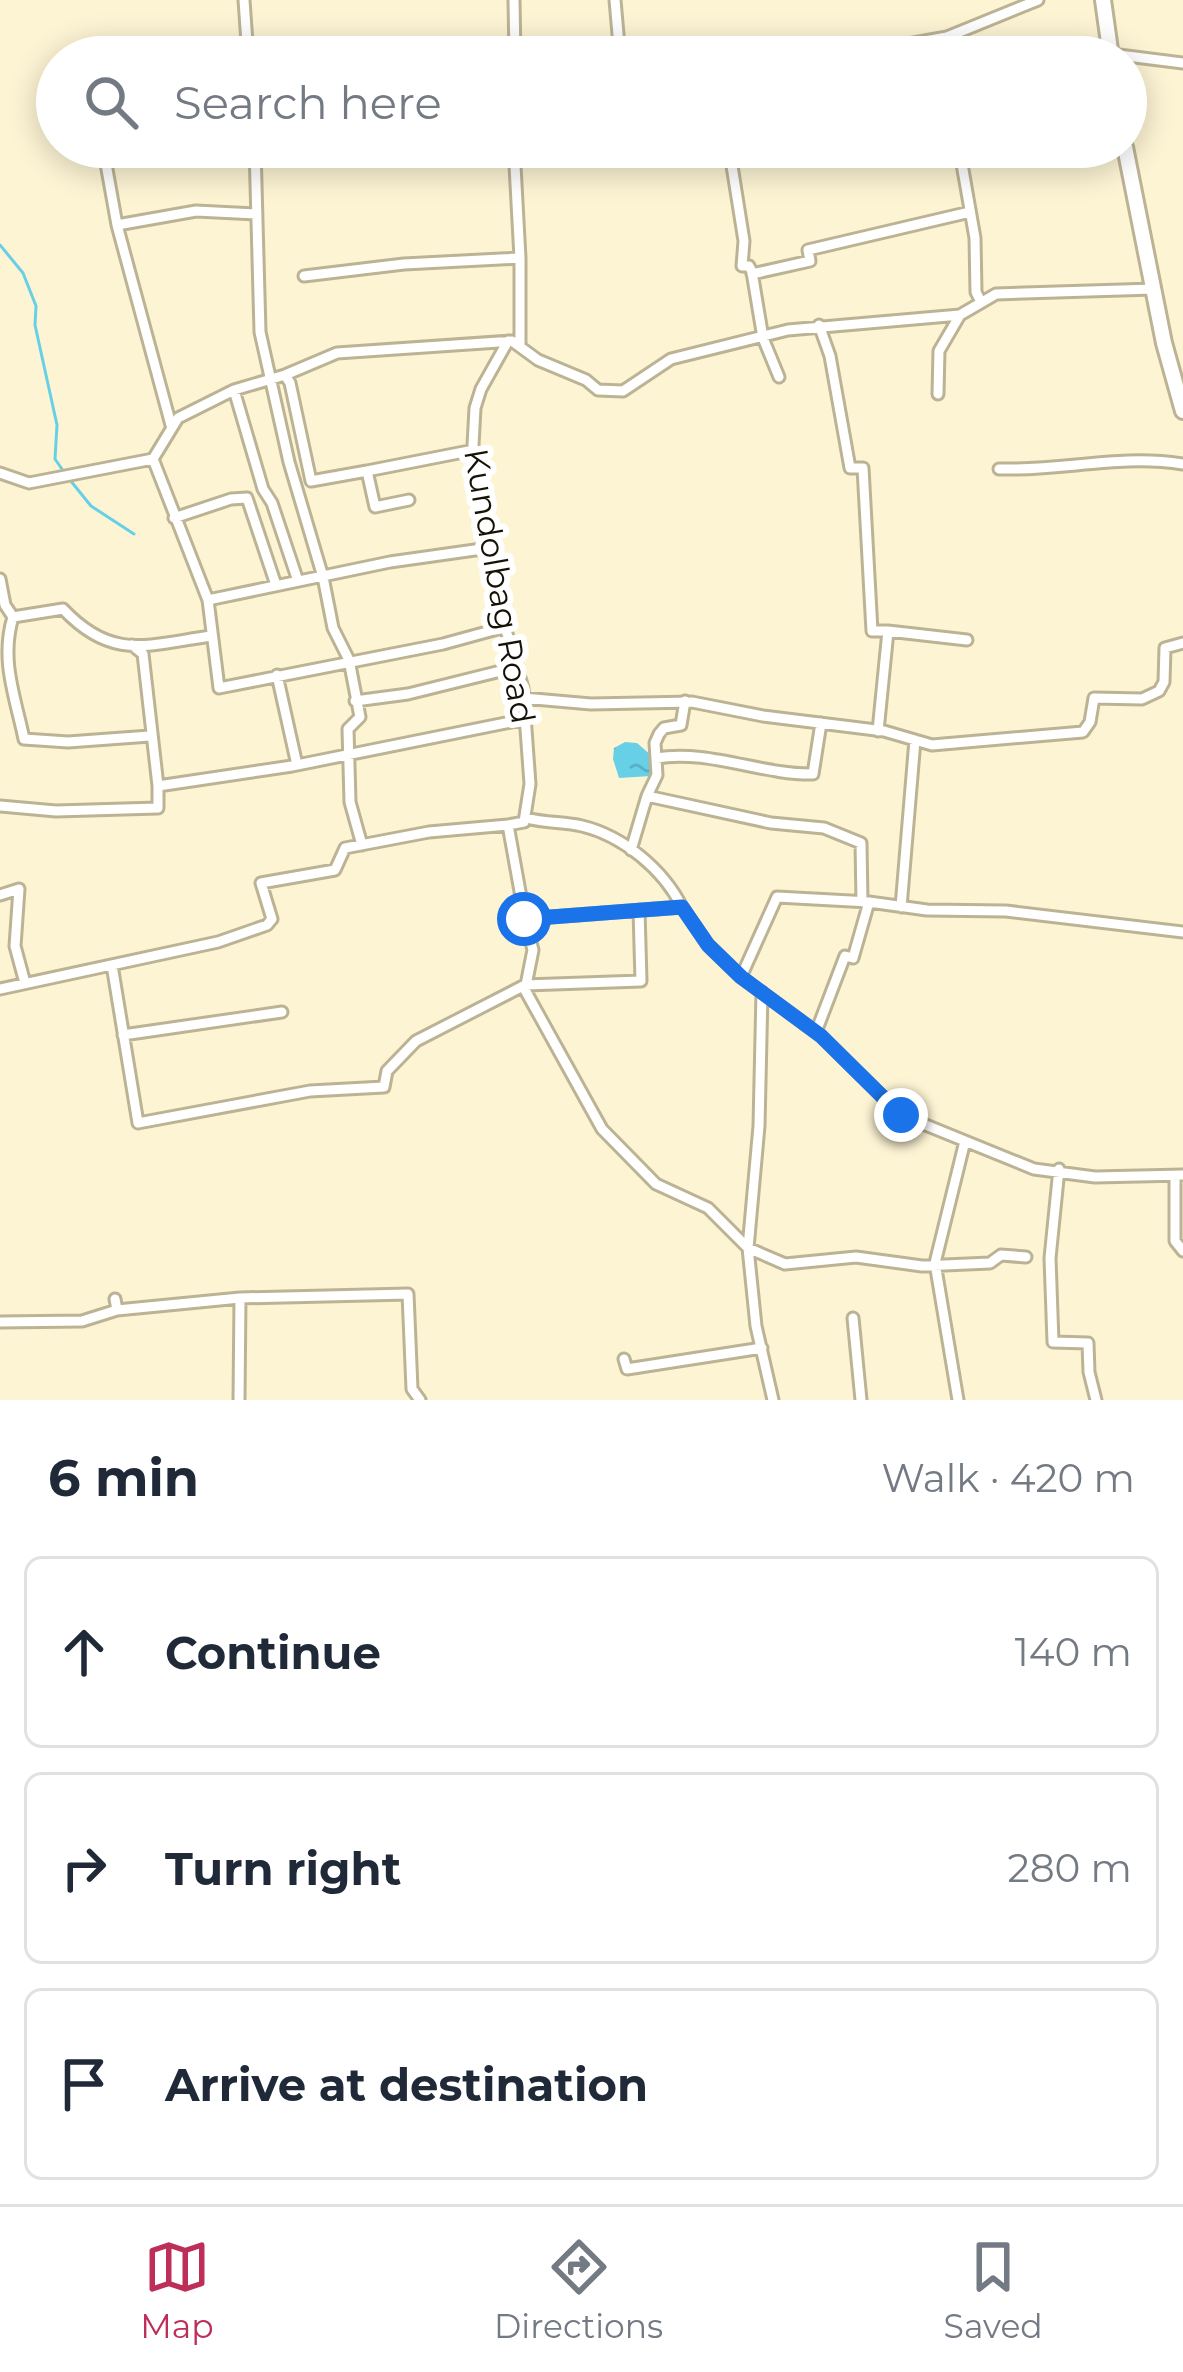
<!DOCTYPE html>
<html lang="en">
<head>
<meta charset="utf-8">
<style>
  body { margin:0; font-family:Montserrat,sans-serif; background:#f2f2f3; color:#1f2937 }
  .stop { position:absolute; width:36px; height:36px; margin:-27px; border:9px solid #1a73e8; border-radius:50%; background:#fff }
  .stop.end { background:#1a73e8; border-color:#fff; box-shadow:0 3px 12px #0008 }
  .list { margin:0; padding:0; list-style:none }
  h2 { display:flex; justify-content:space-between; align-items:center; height:156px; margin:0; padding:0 48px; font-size:51px }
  h2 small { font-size:39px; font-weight:400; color:#747a83 }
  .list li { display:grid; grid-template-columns:78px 1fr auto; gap:36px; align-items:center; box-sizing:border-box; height:192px; margin:0 24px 24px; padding:0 24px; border:3px solid #e0e1e3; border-radius:18px }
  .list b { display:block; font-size:45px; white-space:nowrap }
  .list em { font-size:39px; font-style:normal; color:#747a83 }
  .icon { flex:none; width:66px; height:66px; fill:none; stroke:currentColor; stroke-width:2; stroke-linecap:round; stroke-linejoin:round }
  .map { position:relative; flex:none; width:1183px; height:1400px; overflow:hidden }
  .search { position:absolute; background:#fff; box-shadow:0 6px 30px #0003; left:36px; right:36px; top:36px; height:132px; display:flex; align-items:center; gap:30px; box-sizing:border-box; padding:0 42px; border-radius:66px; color:#747a83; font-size:45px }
  .sheet { height:804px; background:#fff }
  nav { display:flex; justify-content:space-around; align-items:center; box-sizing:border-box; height:168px; border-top:3px solid #e0e1e3; background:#fff; font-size:33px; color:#747a83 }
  nav a { display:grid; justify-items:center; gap:6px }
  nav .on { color:#bd2e59 }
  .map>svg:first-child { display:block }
</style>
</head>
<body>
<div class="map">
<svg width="1183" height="1400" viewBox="0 0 1183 1400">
  <defs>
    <pattern id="water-ripples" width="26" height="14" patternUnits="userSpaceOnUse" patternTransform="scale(3)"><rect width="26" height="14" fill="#67d0e7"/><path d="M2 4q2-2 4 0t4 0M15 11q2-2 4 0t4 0" fill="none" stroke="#58b2c5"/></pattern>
  </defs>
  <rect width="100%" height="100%" fill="#fdf4d4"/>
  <path fill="url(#water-ripples)" d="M625,742l12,1 15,13 -1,20 -32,2 -6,-19 1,-11z"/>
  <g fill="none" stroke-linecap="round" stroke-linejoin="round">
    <path stroke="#67d0e7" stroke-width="3" d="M0,245l23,28 13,33 -1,19 22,100 -2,34 9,13
      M70,480l21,26 43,28"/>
    <defs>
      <path id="minor" d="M244,0l4,57
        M514,0l1,57
        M615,0l5,57
        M947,37l2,20
        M1111,54l72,9
        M214,57l34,-5
        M728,57l13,-6 122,1 84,-15 91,-37
        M103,147l14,78 79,-14 61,3
        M255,147l5,185 29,130 34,115 10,51 16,32 11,57 -12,12 2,73 12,43
        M514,147l6,111v86
        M729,147l15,94 -2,25h7l3,6 11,66 16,39
        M959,147l16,91 1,54 5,10
        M117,225l54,200
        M752,274l58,-13 -2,-11 162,-38
        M304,276l100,-12 116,-6
        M819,325l11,31 20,112h13l9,163h16
        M285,375l5,8 21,98 56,-10 8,36 34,-7
        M234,390l29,99 9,14 26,78
        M938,394l1,-43 21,-36
        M153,459l55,141 11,88 224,-44 62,-17
        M999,469c65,2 119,-15 184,-5
        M367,471l107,-21
        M0,473l29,10 124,-24 25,-41 56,-28 51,-15 52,-22 175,-12 26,19 48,20 12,10 25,1 48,-32 117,-29 172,-15 36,-21 158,-5
        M174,518l57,-19 16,-1 29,87
        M0,579l5,26 8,12 50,-8c49,52 84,36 148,27
        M208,600l182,-38 99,-14
        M13,617c-13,43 2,79 11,122l44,3 82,-6
        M132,645l11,9 15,132
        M277,675l20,90
        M523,698l68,6 101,-2 71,14 121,15 48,14 151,-13 7,-10 4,-24 48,1 17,-8 5,-9 1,-34 18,-5
        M355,701l53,-7 109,-27
        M878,731l10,-100 79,9
        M656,758c53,-9 105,17 157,16l8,-51
        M647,796l10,-21 -2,-32 4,-9 5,-6 17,-3 4,-24
        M0,806l56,5 102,-3v-22l134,-20 234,-47
        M526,818c19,5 38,4 56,8 41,10 81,43 100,81
        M508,825l16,-3 6,-38 -7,-96 -20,-68 -30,-175 2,-37 6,-19 27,-48
        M631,850l16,-54 124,27 53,5 37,15 1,59
        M0,895l19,-6 -4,57 10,37
        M901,907l14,-167
        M525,919l8,31 -8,40 77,139 54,55 52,24 40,40 8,78 17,74
        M112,965l26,158 172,-32 74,-4 3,-16 29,-30 109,-56 116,-4 -2,-71
        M741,977l36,-80 92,5 58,8 79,1 177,21
        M0,989l218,-47 49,-17 5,-6 -11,-36 74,-13 10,-22 84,-16 79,-7 17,94 157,-12 26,38 33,32 80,59 80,79 133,54 61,8 88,-2
        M762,992l-3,134 -11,122 37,16 71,-7 66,9 68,-3 11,-8 25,2
        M816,1032l29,-76 8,2 16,-56
        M123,1035l159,-23
        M1059,1169l-9,89 3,84 35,1 1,29 7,28
        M1175,1176v65l8,10
        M115,1299l2,11 123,-12 168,-4 4,95 8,11
        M853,1318l8,82
        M0,1322l82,-1 35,-11
        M624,1359l3,10 135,-21
        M239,1400l1,-102
        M958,1400l-23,-137 30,-122"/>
      <path id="highway" d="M1103,0l8,57
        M1125,147l39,196 19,68"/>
    </defs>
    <use href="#minor" stroke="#bcb395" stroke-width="15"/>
    <use href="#highway" stroke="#bcb395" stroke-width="20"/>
    <use href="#minor" stroke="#fff" stroke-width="9"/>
    <use href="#highway" stroke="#fff" stroke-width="14"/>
  </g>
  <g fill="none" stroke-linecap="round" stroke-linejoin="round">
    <path stroke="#1a73e8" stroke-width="15" d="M524,919l158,-12 26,38 33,32 80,59 80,79"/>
  </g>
  <g text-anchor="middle" stroke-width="12" stroke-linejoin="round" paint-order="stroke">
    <g font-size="33" fill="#151107" stroke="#fff">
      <text transform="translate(500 586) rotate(80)" y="12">Kundolbag Road</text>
    </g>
  </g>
</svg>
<div class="stop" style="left:524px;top:919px"></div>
<div class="stop end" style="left:901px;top:1115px"></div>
<div class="search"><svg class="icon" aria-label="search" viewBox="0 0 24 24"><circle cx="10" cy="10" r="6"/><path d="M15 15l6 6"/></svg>Search here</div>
</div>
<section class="sheet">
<h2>6 min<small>Walk · 420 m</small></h2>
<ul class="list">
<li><svg class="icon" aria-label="ahead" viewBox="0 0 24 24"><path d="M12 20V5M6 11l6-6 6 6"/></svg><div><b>Continue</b></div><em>140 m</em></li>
<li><svg class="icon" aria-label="right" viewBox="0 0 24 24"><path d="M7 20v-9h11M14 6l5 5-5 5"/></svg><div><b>Turn right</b></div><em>280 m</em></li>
<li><svg class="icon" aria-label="arrive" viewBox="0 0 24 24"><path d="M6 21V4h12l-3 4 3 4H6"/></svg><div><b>Arrive at destination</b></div></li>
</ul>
</section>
<nav>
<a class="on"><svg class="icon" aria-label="map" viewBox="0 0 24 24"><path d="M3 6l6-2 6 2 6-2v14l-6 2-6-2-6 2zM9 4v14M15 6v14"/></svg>Map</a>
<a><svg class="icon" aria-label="directions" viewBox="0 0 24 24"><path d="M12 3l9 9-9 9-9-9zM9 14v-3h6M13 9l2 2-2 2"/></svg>Directions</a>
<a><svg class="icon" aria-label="saved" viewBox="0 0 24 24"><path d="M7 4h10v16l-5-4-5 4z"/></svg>Saved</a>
</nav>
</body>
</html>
